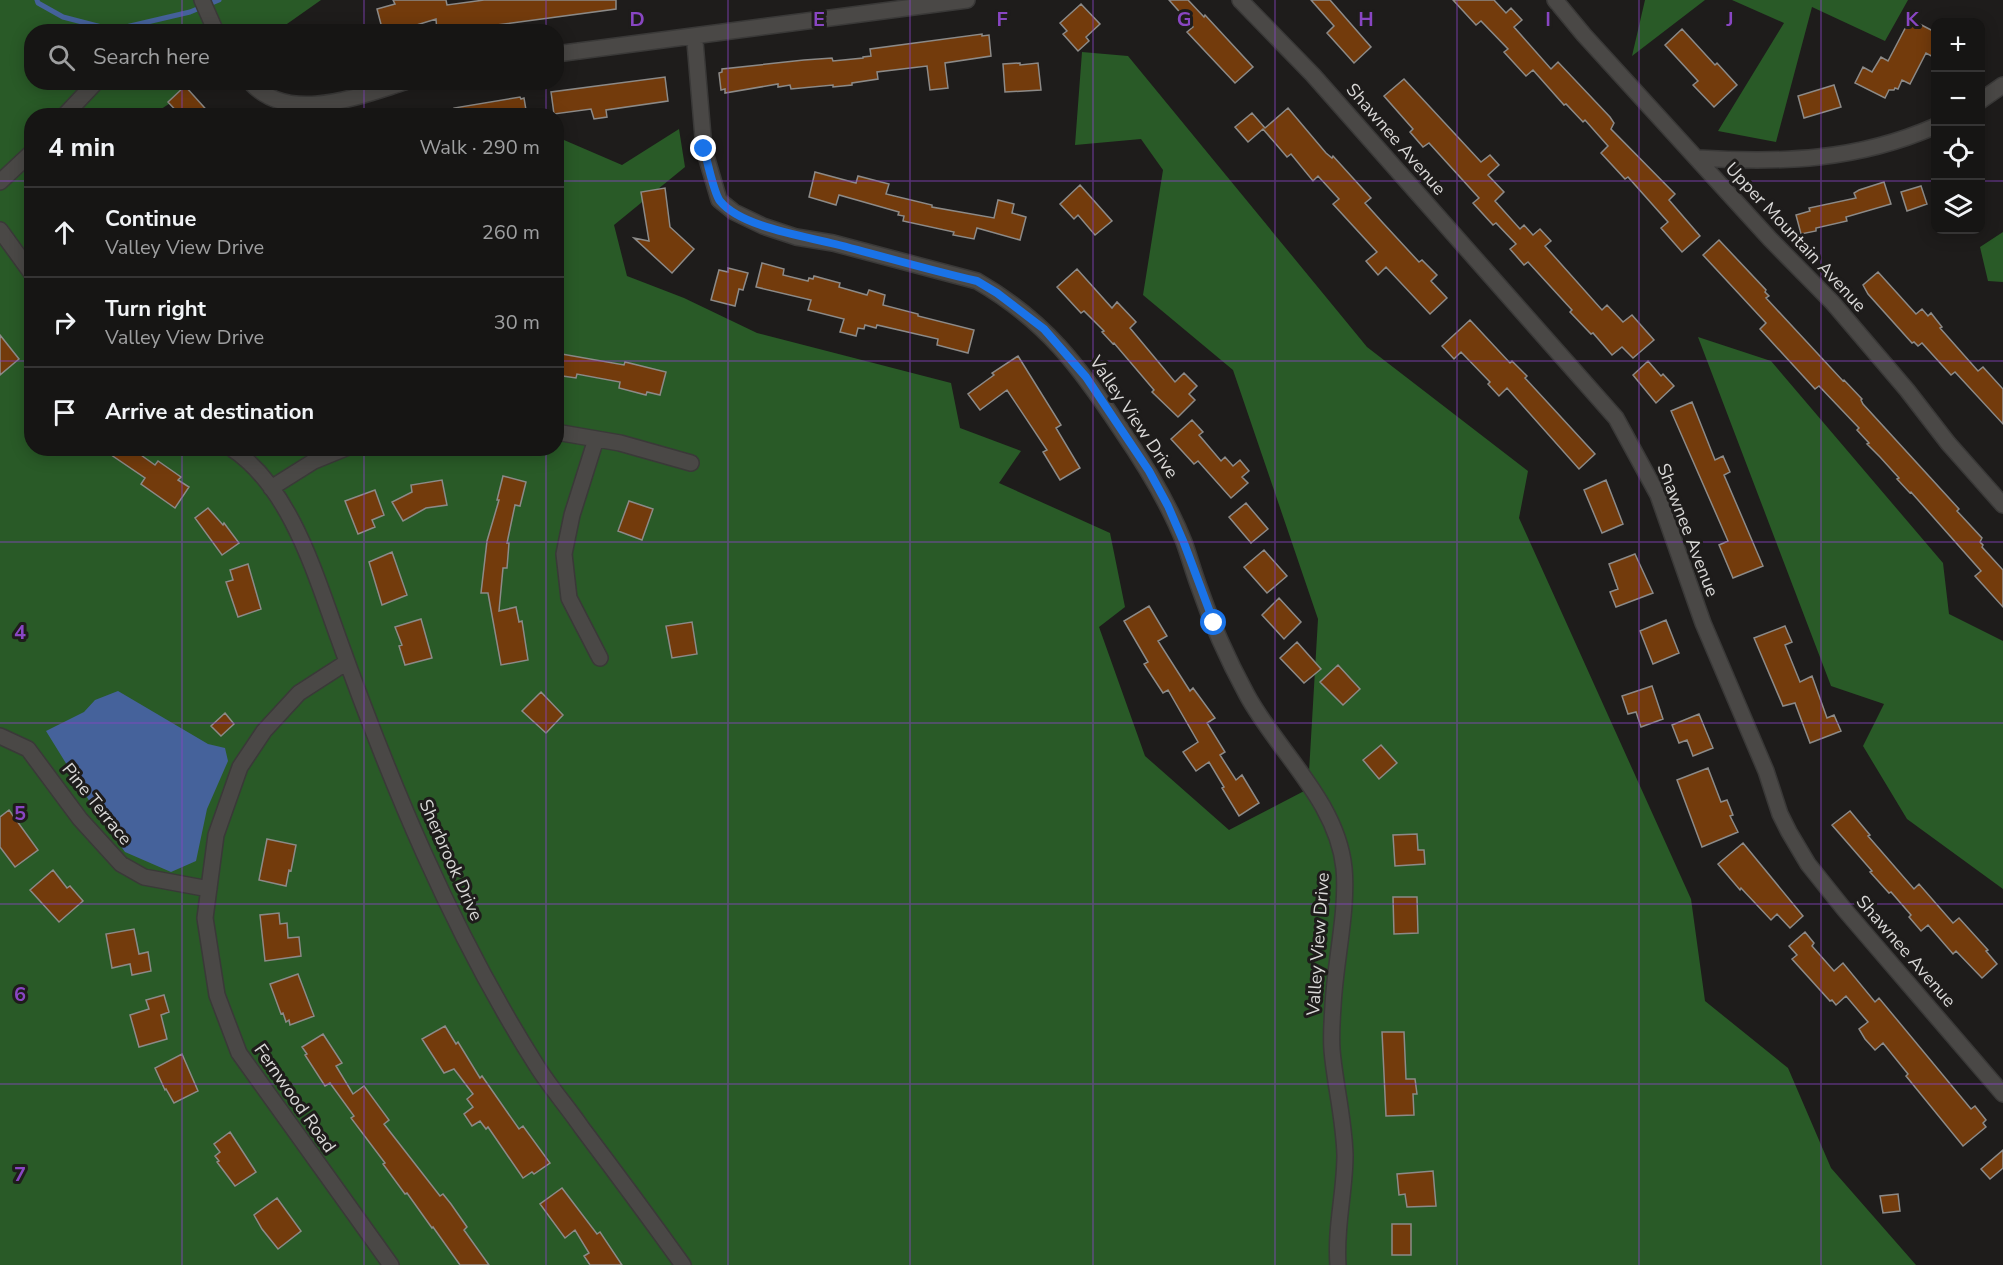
<!DOCTYPE html>
<html lang="en">
<head>
<meta charset="utf-8">
<style>
  body { margin:0; font-family:"Nunito Sans",sans-serif; background:#232222; color:#f1f3f6 }
  .controls { position:absolute; right:18px; top:18px; display:grid; overflow:hidden; border-radius:12px; box-shadow:0 3px 15px #0003 }
  .controls button { width:54px; height:54px; display:grid; place-items:center; padding:0; border:0; border-bottom:2px solid #353434; background:#161514; color:#f1f3f6; font:30px sans-serif }
  .stop { position:absolute; width:18px; height:18px; margin:-14px; border:4px solid #1a73e8; border-radius:50%; background:#fff }
  .stop.end { background:#1a73e8; border-color:#fff; box-shadow:0 2px 6px #0008 }
  .list { margin:0; padding:0; list-style:none }
  h2 { display:flex; justify-content:space-between; align-items:center; height:78px; margin:0; padding:0 24px; font-size:26px }
  h2 small { font-size:20px; font-weight:400; color:#9e9fa0 }
  .list li { display:grid; grid-template-columns:39px 1fr auto; gap:18px; align-items:center; box-sizing:border-box; height:90px; padding:0 24px; border-top:2px solid #353434 }
  .list b { display:block; font-size:22px; white-space:nowrap }
  .list p { margin:0; font-size:20px; white-space:nowrap; color:#9e9fa0 }
  .list em { font-size:20px; font-style:normal; color:#9e9fa0 }
  .icon { flex:none; width:33px; height:33px; fill:none; stroke:currentColor; stroke-width:2; stroke-linecap:round; stroke-linejoin:round }
  .map { position:relative; flex:none; width:2003px; height:1265px; overflow:hidden }
  .search { position:absolute; background:#161514; box-shadow:0 3px 15px #0003; left:24px; top:24px; width:540px; height:66px; display:flex; align-items:center; gap:15px; box-sizing:border-box; padding:0 21px; border-radius:24px; color:#9e9fa0; font-size:22px }
  .panel { position:absolute; background:#161514; box-shadow:0 3px 15px #0003; left:24px; top:108px; width:540px; height:348px; border-radius:24px }
  .map>svg:first-child { display:block }
</style>
</head>
<body>
<div class="map">
<svg width="2003" height="1265" viewBox="0 0 2003 1265">
  <rect width="100%" height="100%" fill="#1e1c1b"/>
  <path fill="#295a27" d="M0,0h321l-44,31 -245,1v50l169,1 -49,32 -120,1v332h524l1,-311 65,28 57,-36 6,38 -71,58 13,51 57,22 73,35 194,50 9,45 61,23 -22,32 111,50 15,74 -26,20 46,129 84,74 79,-41 10,-170 -85,-249 -90,-75 20,-125 -22,-31 -66,6 7,-93 46,4 239,291 161,124 -9,47 172,381 14,102 83,67 43,100 85,97h-1916z
    M1645,0h60l-73,56z
    M1732,0h176l-23,41 -73,-34 -36,135 -58,-11 66,-108z
    M2003,232v50l-15,-1 -8,-34z
    M1698,337l73,24 172,202 6,51 54,27v248l-96,-70 -44,-73 21,-42 -53,-18z"/>
  <path fill="#45629b" d="M118,691l90,53 17,4 3,13 -21,48 -11,52 -25,11 -46,-20 -32,-45 -47,-76 38,-19 11,-12z"/>
  <g fill="none" stroke-linecap="round" stroke-linejoin="round">
    <path stroke="#45629b" stroke-width="5" d="M37,0l1,3 25,14 50,13 77,-18 29,-12"/>
  </g>
  <path fill="#733b0c" stroke="#8c8a88" stroke-width="1.5" d="M393,0h53l1,5 37,-5h132v9l-150,20v2l-7,1h-22l-1,-13 -42,13h-11l-6,-23 18,-5z
    M1169,0h19l16,17 1,-2 48,52 -18,16 -48,-51 6,-5z
    M1311,0h19l41,47 -17,16 -27,-30 7,-7z
    M1453,0h41l12,13 5,-5 11,12 -8,7 37,42 7,-7 52,55 4,6 -3,6 64,65 -6,6 31,36 -18,16 -21,-24 7,-6 -40,-45 -3,2 -24,-26 7,-7 -23,-26 -2,2 -17,-18 -2,1 -31,-35 -7,6 -22,-24 4,-3 -27,-28 -5,4z
    M1081,4l19,20 -14,13 3,4 -11,10 -15,-17 4,-3 -7,-8z
    M1910,19l25,13v26l-9,-5 -16,31 -8,-4 -4,9 -3,-1 -1,2h-5l-4,8 -30,-15 8,-16 9,5 9,-15 7,4z
    M1682,29l33,36 2,-2 20,22 -23,22 -21,-22 5,-4 -33,-36z
    M982,34v2l7,-1 2,21 -46,7 3,25 -18,2 -3,-24 -50,6 1,7 -26,4v2l-19,2v-2l-42,4 -1,-4 -12,2v-3l-53,9v-4l-4,1 -2,-17 3,-1v-3l82,-9 28,-2 1,3 30,-3v-1l8,-1 -1,-7z
    M1020,63v2l18,-2 3,27 -36,2 -2,-28z
    M665,77l3,24 -62,9 1,7 -13,2 -3,-10 -37,5 -3,-22z
    M1404,79l77,83 9,-7 9,10 -11,10 16,17 -9,9 25,28 4,-4 9,10 7,-6 11,12 -6,5 57,64 5,-5 16,17 9,-7 22,25 -21,18 -11,-11 -10,8 -19,-22 -2,1 -21,-22 2,-2 -44,-48 -4,3 -14,-16 6,-5 -20,-21 -3,2 -20,-22 6,-5 -50,-55 -6,4 -13,-15 3,-3 -29,-33z
    M1834,85l7,22 -37,11 -6,-22z
    M185,86l27,30h-31l-13,-14z
    M520,97l1,2 3,-1 3,18h-72l-1,-8z
    M1288,108l38,45 6,5 1,-2 38,42 -6,5 18,20 36,39 3,-2 15,15 -6,6 16,17 -17,16 -44,-47 -8,8 -12,-14 11,-9 -44,-48 6,-5 -21,-23 -5,5 -22,-27 -4,3 -24,-28 -15,13 -13,-15 17,-14 13,15z
    M815,172l41,11 2,-7 31,8 -3,10 46,11v2l62,11 4,-18 16,4 -2,9 14,4 -6,23 -43,-12 -3,11 -21,-4 1,-3 -51,-11 1,-5 -6,-1 1,-3 -60,-17 -3,10 -27,-8z
    M1884,182l7,22 -45,13 1,4 -31,7v3l-15,3 -5,-19 14,-4 -1,-3 47,-10 -2,-5 5,-3z
    M1080,185l32,36 -17,14 -17,-20 -4,4 -14,-15z
    M1921,186l6,18 -20,7 -6,-19z
    M665,188l5,39 24,22 -22,24 -38,-35 15,3 -8,-49z
    M1719,240l47,50 -1,2 4,4 -3,2 77,83 1,-1 18,19 -1,1 2,4 96,105 -2,2 25,27 -2,4 3,3 -1,2 21,23v37l-28,-31 6,-5 -70,-79 -1,1 -13,-14 2,-1 -19,-21 -13,-13 2,-1 -12,-13 2,-2 -40,-42 -4,3 -55,-60 6,-6 -63,-68z
    M762,263l22,6 -1,6 25,6 1,-3 4,1 1,-3 26,7 -1,4 28,8 2,-5 16,5 -2,10 35,9v2l56,14 -6,23 -31,-8 1,-6 -61,-14 -1,3 -11,-3 -1,4 -6,-1 -2,8 -16,-4 4,-13 -36,-9 3,-10 -55,-13z
    M728,268l20,5 -5,17 -4,-1 -4,17 -24,-6 8,-30 9,2z
    M1077,269l35,39 5,-6 19,20 -6,6 45,54 9,-9 13,13 -8,8 6,6 -17,17 -26,-25 2,-2 -40,-47 -1,1 -11,-12 2,-1 -20,-20 -3,2 -24,-26z
    M1878,272l38,42 6,-5 6,7 3,-3 11,14 -2,1 38,43 5,-4 20,22v35l-48,-52 -4,3 -29,-32 -4,3 -4,-4 -2,1 -44,-49 -5,-9z
    M1470,320l40,43 2,-2 15,15 -2,2 70,76 -16,15 -72,-81 -8,8 -11,-12 2,-2 -29,-30 -7,7 -12,-13z
    M0,335l19,24 -19,16z
    M556,353l68,12 1,-3 41,10 -6,23 -13,-3 -1,3 -27,-7 1,-6 -43,-8 -1,4 -20,-3z
    M1018,356l43,69 -5,3 24,40 -20,12 -17,-28 4,-2 -40,-60 -27,20 -12,-16 26,-19 -2,-2z
    M1648,361l13,15 2,-2 11,12 -18,17 -23,-28z
    M1692,402l23,58 8,-4 7,16 -6,3 39,91 -30,12 -14,-33 9,-4 -57,-130z
    M1192,420l11,12 -4,3 22,26 4,-4 8,9 7,-6 9,11 -7,6 6,6 -17,15 -33,-37 -4,3 -23,-25z
    M101,448h30l24,17 3,-4 23,16 -3,3 11,7 -14,21 -34,-24 4,-6z
    M503,476l23,6 -6,24 -5,-1 -8,38h2l-2,25h-4l-4,43 17,-4 3,15 3,-1 6,39 -27,5 -13,-72h-7l6,-52 12,-41h-2z
    M442,480l5,25 -21,3 -23,13 -11,-19 20,-10 -1,-7z
    M1606,480l17,44 -21,9 -18,-43z
    M375,490l9,25 -12,5 3,7 -17,7 -13,-33z
    M629,501l24,8 -11,31 -24,-9z
    M1246,503l22,26 -17,14 -22,-26z
    M208,508l15,17 1,-2 15,20 -17,12 -27,-37z
    M1264,550l23,26 -20,17 -23,-26z
    M392,552l15,43 -25,10 -13,-43z
    M1635,554l18,39 -37,14 -6,-15 8,-3 -9,-25z
    M248,564l13,45 -23,8 -12,-35 7,-2 -3,-10z
    M1279,598l22,24 -17,17 -22,-24z
    M1149,606l18,30 -9,5 32,50 3,-3 22,30 -8,5 18,29 -5,3 16,25 6,-5 17,28 -20,13 -17,-28 2,-1 -15,-25 -13,9 -13,-19 15,-10 -30,-52 -5,3 -19,-29 4,-2 -24,-41z
    M421,619l11,39 -27,7 -6,-19 3,-1 -7,-18z
    M1666,620l13,33 -26,11 -13,-33z
    M692,622l5,32 -25,4 -6,-32z
    M1785,626l7,16 -7,3 15,37 12,-6 15,42 7,-3 7,16 -31,12 -15,-40 -12,3 -29,-68z
    M1297,642l24,27 -17,14 -24,-25z
    M1338,665l22,24 -17,16 -23,-23z
    M1652,686l11,33 -22,8 -5,-15 -8,2 -6,-18z
    M541,692l22,23 -17,18 -24,-22z
    M225,713l9,11 -13,12 -10,-10z
    M1699,714l14,34 -20,8 -6,-16 -8,3 -7,-18z
    M1381,745l16,18 -18,16 -16,-19z
    M1708,768l13,34 6,-2 6,15 -3,1 8,16 -36,15 -25,-67z
    M9,810l29,40 -23,17 -15,-20v-30z
    M1850,811l20,24 -2,1 46,53 5,-5 34,39 6,-5 29,32 -2,1 11,13 -15,14 -26,-27 -3,3 -25,-29 -7,6 -12,-14 2,-2 -20,-23 -2,1 -19,-21 2,-1 -40,-46z
    M1417,834l1,16h6l1,14 -30,2 -2,-31z
    M267,839l29,6 -5,26 -2,-1 -3,16 -27,-6z
    M1743,843l60,73 -13,12 -13,-14 -6,6 -30,-32 -1,2 -22,-26z
    M53,870l14,18 3,-2 13,15 -24,21 -29,-32z
    M1393,897h24l1,36 -24,1z
    M279,913l1,11 7,-1 1,15 11,-1 2,19 -36,5 -5,-46z
    M134,929l5,25 9,-2 3,19 -19,4 -2,-11 -18,4 -6,-34z
    M1805,932l9,11 -2,3 22,25 9,-8 32,39 4,-4 92,111 4,-3 11,14 -3,3 3,4 -23,19 -57,-70 2,-2 -25,-31 -8,7 -10,-11 -6,-10 9,-7 -22,-26 -10,9 -4,-5 -2,1 -38,-42 5,-4 -8,-9z
    M298,974l16,42 -24,9 -1,-5 -3,2 -3,-9 -2,1 -11,-30z
    M164,995l5,17 -8,3 6,24 -28,8 -9,-32 19,-6 -3,-9z
    M445,1026l11,18 2,-2 22,36 2,-2 37,53 4,-3 27,37 -16,11 -2,-2 -9,6 -35,-51 -2,2 -6,-8 -8,5 -8,-12 9,-7 -6,-8 6,-5 -19,-25 -10,4 -22,-34z
    M1382,1032h22l2,47h9l2,15h-4l1,21 -28,1z
    M323,1034l19,29 -6,3 17,28 11,-8 25,34 -5,4 56,72 3,-2 8,10 16,23 -3,3 25,35h-29l-27,-38 -1,1 -25,-35 -2,1 -22,-30 2,-1 -34,-45 3,-2 -24,-33 -5,3 -20,-31 2,-1 -5,-7z
    M182,1054l16,37 -24,12 -8,-14 -1,1 -10,-22z
    M230,1132l26,40 -21,14 -18,-24 2,-1 -4,-5 5,-4 -6,-8z
    M2003,1150v18l-13,11 -9,-10z
    M1433,1171l3,35 -29,1 -2,-13 -6,1 -2,-21z
    M562,1188l35,46 3,-2 22,33h-32l-6,-9 5,-3 -14,-23 -10,8 -25,-34z
    M1898,1194l2,17 -17,2 -3,-17z
    M277,1198l24,33 -23,18 -16,-20 -8,-14z
    M1392,1224h19v31h-19z"/>
  <g fill="none" stroke-linecap="round" stroke-linejoin="round">
    <defs>
      <path id="minor" d="M202,0l14,32
        M1240,0l73,75 303,343 42,77 45,128 63,148 14,43 9,18 19,32 36,45 159,185
        M1555,0l29,35 186,204 62,63 75,88 41,53 55,62
        M691,38l4,4 9,107 15,51 15,12 29,14 33,11 37,6 144,38c69,40 102,85 145,150 24,35 46,71 62,111 5,14 9,28 14,42 13,38 30,76 49,111 31,57 90,106 97,173 4,42 -9,94 -11,138 -1,14 -2,30 -1,44 3,35 12,69 13,105 0,37 -10,73 -7,110
        M556,54l411,-54
        M250,82c39,43 109,14 155,0
        M1980,101l23,-16
        M64,116l32,-34
        M1697,158c85,5 159,3 239,-32
        M0,182l32,-30
        M0,230l32,44
        M556,432l64,11 71,20
        M596,439l-24,76 -8,39 5,44 31,60
        M231,448c59,39 83,123 106,186 53,148 114,296 198,429 14,23 32,43 47,65 34,45 68,91 101,137
        M271,488l43,-27 32,-13
        M347,662l-48,31 -35,38 -24,36 -24,68 -11,83 12,77 22,58 152,212
        M0,736l28,13 52,70 41,45 23,13 65,12"/>
    </defs>
    <use href="#minor" stroke="#3a3938" stroke-width="18"/>
    <use href="#minor" stroke="#4a4846" stroke-width="15"/>
  </g>
  <g fill="none" stroke-linecap="round" stroke-linejoin="round">
    <path stroke="#1a73e8" stroke-width="8" d="M704,149c3,11 10,45 16,52 21,26 84,35 115,43 47,12 94,26 142,37l20,12 47,36 42,48 63,94 19,35 16,37 30,80"/>
  </g>
  <path fill="none" stroke="#8946c3" stroke-width="1.5" stroke-opacity="0.55" d="M182,0v32M364,0v32M546,0v32M728,0v1265M910,0v1265M1093,0v1265M1275,0v1265M1457,0v1265M1639,0v1265M1821,0v1265M182,82v34M364,82v34M546,82v34M0,181h32M556,181h1380M1980,181h23M0,361h32M556,361h1447M182,448v817M364,448v817M546,448v817M0,542h2003M0,723h2003M0,904h2003M0,1084h2003"/>
  <g text-anchor="middle" stroke-width="6" stroke-linejoin="round" paint-order="stroke">
    <g font-size="18" fill="#d9d8d7" stroke="#1e1c1b">
      <text transform="translate(1396 139) rotate(49)" y="6">Shawnee Avenue</text>
      <text transform="translate(1796 237) rotate(47)" y="6">Upper Mountain Avenue</text>
      <text transform="translate(1134 417) rotate(56)" y="6">Valley View Drive</text>
      <text transform="translate(1688 530) rotate(69)" y="6">Shawnee Avenue</text>
      <text transform="translate(97 804) rotate(51)" y="6">Pine Terrace</text>
      <text transform="translate(451 860) rotate(66)" y="6">Sherbrook Drive</text>
      <text transform="translate(1318 944) rotate(-86)" y="6">Valley View Drive</text>
      <text transform="translate(1906 951) rotate(49)" y="6">Shawnee Avenue</text>
      <text transform="translate(295 1098) rotate(55)" y="6">Fernwood Road</text>
    </g>
  </g>
  <g font-size="20" text-anchor="middle" font-weight="bold" fill="#8946c3" stroke="#1e1c1b" stroke-width="6" stroke-linejoin="round" paint-order="stroke">
    <text x="637" y="26">D</text>
    <text x="819" y="26">E</text>
    <text x="1002" y="26">F</text>
    <text x="1184" y="26">G</text>
    <text x="1366" y="26">H</text>
    <text x="1548" y="26">I</text>
    <text x="1730" y="26">J</text>
    <text x="1912" y="26">K</text>
    <text x="20" y="639">4</text>
    <text x="20" y="820">5</text>
    <text x="20" y="1001">6</text>
    <text x="20" y="1181">7</text>
  </g>
</svg>
<div class="controls">
<button>+</button>
<button>−</button>
<button><svg class="icon" aria-label="locate" viewBox="0 0 24 24"><circle cx="12" cy="12" r="6"/><path d="M12 2v4M12 18v4M2 12h4M18 12h4"/></svg></button>
<button><svg class="icon" aria-label="layers" viewBox="0 0 24 24"><path d="M12 4l9 5-9 5-9-5zM3 14l9 5 9-5"/></svg></button>
</div>
<div class="stop" style="left:1214px;top:623px"></div>
<div class="stop end" style="left:704px;top:149px"></div>
<div class="search"><svg class="icon" aria-label="search" viewBox="0 0 24 24"><circle cx="10" cy="10" r="6"/><path d="M15 15l6 6"/></svg>Search here</div>
<section class="panel">
<h2>4 min<small>Walk · 290 m</small></h2>
<ul class="list">
<li><svg class="icon" aria-label="ahead" viewBox="0 0 24 24"><path d="M12 20V5M6 11l6-6 6 6"/></svg><div><b>Continue</b><p>Valley View Drive</p></div><em>260 m</em></li>
<li><svg class="icon" aria-label="right" viewBox="0 0 24 24"><path d="M7 20v-9h11M14 6l5 5-5 5"/></svg><div><b>Turn right</b><p>Valley View Drive</p></div><em>30 m</em></li>
<li><svg class="icon" aria-label="arrive" viewBox="0 0 24 24"><path d="M6 21V4h12l-3 4 3 4H6"/></svg><div><b>Arrive at destination</b></div></li>
</ul>
</section>
</div>
</body>
</html>
